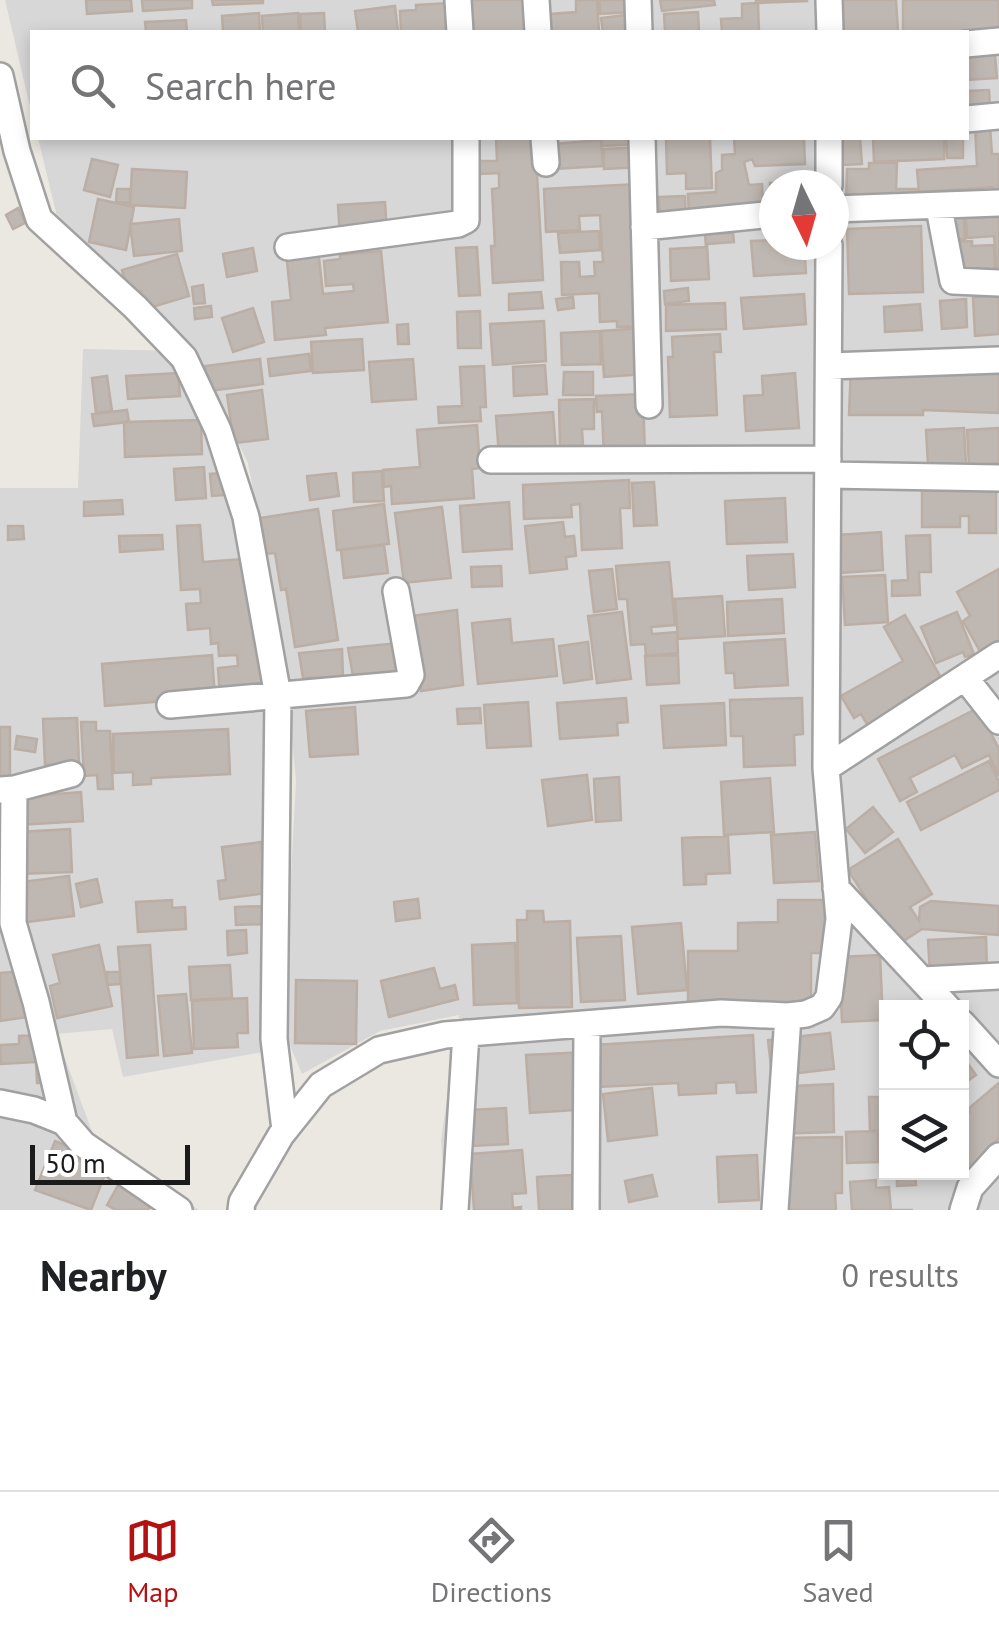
<!DOCTYPE html>
<html lang="en">
<head>
<meta charset="utf-8">
<style>
  body { margin:0; font-family:"PT Sans",sans-serif; background:#f2f2f2; color:#202124 }
  .controls { position:absolute; right:30px; bottom:30px; display:grid; overflow:hidden; border-radius:0px; box-shadow:0 5px 15px #0003 }
  .controls button { width:90px; height:90px; display:grid; place-items:center; padding:0; border:0; border-bottom:2px solid #e0e0e0; background:#fff; color:#202124; font:50px sans-serif }
  .compass { position:absolute; left:759px; top:170px; width:90px; height:90px; border-radius:50%; background:#fff; box-shadow:0 5px 15px #0003; rotate:175deg }
  .scale { position:absolute; left:30px; bottom:25px; width:160px; box-sizing:border-box; padding-left:10px; border:5px solid #1a1a1a; border-top:0; font-size:28px; line-height:35px; white-space:nowrap; color:#1a1a1a; -webkit-text-stroke:8px #fff; paint-order:stroke }
  .list { margin:0; padding:0; list-style:none }
  h2 { display:flex; justify-content:space-between; align-items:center; height:130px; margin:0; padding:0 40px; font-size:42px }
  h2 small { font-size:32px; font-weight:400; color:#757577 }
  .icon { flex:none; width:55px; height:55px; fill:none; stroke:currentColor; stroke-width:2; stroke-linecap:round; stroke-linejoin:round }
  .map { position:relative; flex:none; width:999px; height:1210px; overflow:hidden }
  .search { position:absolute; background:#fff; box-shadow:0 5px 15px #0003; left:30px; right:30px; top:30px; height:110px; display:flex; align-items:center; gap:25px; box-sizing:border-box; padding:0 35px; border-radius:0px; color:#757577; font-size:38px }
  .sheet { height:280px; background:#fff }
  nav { display:flex; justify-content:space-around; align-items:center; box-sizing:border-box; height:140px; border-top:2px solid #e0e0e0; background:#fff; font-size:28px; color:#757577 }
  nav a { display:grid; justify-items:center; gap:5px }
  nav .on { color:#b31213 }
  .map>svg:first-child { display:block }
</style>
</head>
<body>
<div class="map">
<svg width="999" height="1210" viewBox="0 0 999 1210">
  <rect width="100%" height="100%" fill="#ebe8e1"/>
  <path fill="#d8d7d7" fill-rule="evenodd" d="M5,0h994v1210h-553l-5,-69 18,-126 -79,16 -78,43 -19,-45 13,-248 -12,-131 -36,-187 -52,-107 -139,-139 -19,-79h928v-106h-934v83zM774,185h60v60h-60zM886,1008h76v164h-76z
    M83,349l101,2 81,243 4,457 -146,26 -11,-48 -56,5 38,103 105,73h-199v-722h78z"/>
  <path fill="#bfb7b1" stroke="#bbaea5" stroke-width="2.5" d="M86,0h45l1,11 -45,3z
    M142,0h50v8l-49,3z
    M212,0h51v3l-50,2z
    M470,0h58l2,32h-58z
    M576,0h21l2,32h-48l-1,-18 26,-2z
    M599,0h46l1,11 -46,3z
    M660,0h54l1,5 -53,6z
    M756,0h51v1l-49,2 1,29h-37l-1,-13 21,-1v-14l14,-1z
    M840,0h56l2,32h-56z
    M903,0h96v33l-96,-1z
    M450,3l2,29h-51l-1,-21 16,-1v-5z
    M395,6l3,26h-40l-3,-21z
    M698,12l1,20h-34l-1,-18z
    M259,13l1,19h-37l-1,-16z
    M298,13l1,19h-36l-1,-16z
    M324,13l1,19h-24l-1,-18z
    M643,13l2,19h-42l-2,-14z
    M186,20l1,12h-41l-1,-10z
    M994,44l3,34 -31,2v-35z
    M989,90l1,17 -24,1v-17z
    M990,126l2,28h7v40h-6v-7l-74,5 -2,-22 60,-4 -2,-39z
    M496,138h39l8,142 -50,3 -2,-37h4l-3,-57 7,-1v-15l-19,1 -1,-13h18z
    M601,138h44v6l-43,2z
    M666,138h69l-25,1 2,49 -26,1v-16l-19,1z
    M734,138h70l1,26 -50,2 -3,-7 -8,3 5,23 13,-1 1,22 7,-3v-20l30,-1v3h-26v25l-85,12 -1,-28 28,-2v-19l6,-3v-15l13,-1z
    M841,138h19l2,26 -19,1z
    M873,138h71v21l-70,3z
    M946,138h17v20h-16z
    M601,140l2,26 -48,3 -2,-25z
    M644,147l1,20 -41,2v-20z
    M92,159l26,6 -8,32 -26,-7z
    M869,163h28l-1,26h22v17l-72,-1 1,-36h22z
    M132,169l55,3 -2,36 -55,-3z
    M637,184l7,142 -27,1v-6l-17,1 -1,-29 -37,2 -1,-33h18l1,15 15,-1 -1,-14h9l-3,-47 -21,1 1,14 -34,2 -2,-43z
    M117,189h13v14l-14,-1z
    M685,196l1,30 -26,1 -1,-30z
    M98,199l36,8 -8,43 -37,-8z
    M385,202l2,32 -47,4 -2,-33z
    M999,205v78h-1l-4,-47 -27,2 -2,-30z
    M963,206l2,33 -21,1 -2,-33z
    M18,208l7,15 -12,6 -7,-14z
    M179,219l3,32 -48,5 -4,-32z
    M921,226l2,66 -74,2 -2,-65z
    M599,231l1,19 -40,3 -2,-20z
    M733,233l1,9 -27,2 2,35 -38,2 -1,-32 36,-2 -1,-13z
    M774,240v5h30l2,28 -52,3 -3,-35z
    M972,241v5l22,-1 1,32 -39,2 -3,-37z
    M477,247l3,48 -21,1 -3,-48z
    M253,248l4,23 -30,6 -4,-23z
    M318,249l5,45 31,-3 -1,-7 -27,2 -2,-25 16,-2v-4l41,-4 7,71 -63,6 1,7 -51,5 -3,-38 19,-2 -5,-48z
    M177,254l12,42 -43,13 -5,-18 -12,3 -7,-24z
    M203,285l2,18 -11,1 -2,-17z
    M688,288l1,13 -24,3 -1,-13z
    M541,292l2,16 -34,2v-16z
    M804,294l2,30 -62,5 -3,-31z
    M999,296v38l-24,2 -2,-39z
    M573,297l1,11 -16,2 -2,-11z
    M966,299l1,28 -25,2 -2,-28z
    M725,303l1,26 -60,2v-26z
    M920,304l2,26 -37,2 -1,-25z
    M211,306l1,11 -17,2 -1,-11z
    M253,308l11,34 -31,10 -11,-34z
    M480,311l1,37h-23l-1,-36z
    M544,321l2,40 -53,4 -3,-41z
    M408,324l1,20h-11l-1,-19z
    M643,328l3,46 -42,3 -3,-46z
    M600,331l1,33 -39,1 -1,-32z
    M720,334l1,18h-7l3,63 -47,2 -2,-60h5l-1,-20z
    M362,339l2,31 -51,3 -2,-31z
    M309,354l2,17 -41,5 -2,-17z
    M260,359l3,25 -55,7 -3,-25z
    M413,359l3,40 -44,3 -3,-40z
    M545,365l2,29 -33,2 -1,-29z
    M484,366l2,41h-6l1,14 -42,2 -1,-16 24,-1 -2,-39z
    M851,366l148,6v41l-76,-3v5h-74z
    M564,372h29v23h-30z
    M178,373l2,23 -52,3 -2,-23z
    M795,373l4,55 -53,3 -2,-35 19,-1 -1,-19z
    M107,376l5,35 -16,2 -4,-35z
    M262,390l6,49 -34,4 -7,-48z
    M643,394l2,62 -41,2 -2,-47 -5,1 -1,-16z
    M594,399v30h-12l1,17h-23l-1,-46z
    M127,410l2,12 -35,4 -2,-12z
    M553,412l3,40 -57,4 -3,-40z
    M201,420l1,34 -77,3 -1,-35z
    M477,425l3,43 -8,1 2,29 -82,6 -1,-18 -7,1 -1,-17 37,-3 -3,-37z
    M964,428l2,36 -38,1 -2,-35z
    M999,428v35l-30,2 -2,-35z
    M204,467l2,31 -30,2 -2,-31z
    M382,471l2,30 -30,1 -1,-29z
    M222,473l2,22 -12,1 -2,-22z
    M336,473l3,23 -29,4 -3,-24z
    M629,480l1,28h-10l2,40 -40,2 -2,-46 -9,1 1,12 -48,2 -1,-34z
    M654,482l3,43 -23,1 -2,-43z
    M922,482h74v51h-27v-17h-9v11h-38z
    M785,498l2,44 -60,2 -2,-43z
    M122,500l1,14 -39,2v-14z
    M509,502l3,47 -49,3 -3,-46z
    M384,504l5,40 -52,6 -4,-39z
    M442,507l9,71 -47,5 -9,-70z
    M318,509l20,131 -43,7 -9,-58 -5,1 -6,-37 -10,1 -5,-36z
    M563,522l2,15 9,-1 2,20 -10,1 1,12 -37,4 -5,-47z
    M200,525l3,37 40,-3 3,36h11l6,99 -43,3 -2,-29 20,-2 -1,-11 -18,1 -1,-13 -7,1 -1,-16 -22,2 -2,-26 15,-1 -1,-14 -19,1 -4,-64z
    M8,526h15l1,13 -16,1z
    M881,532l2,38 -42,3 -3,-38z
    M162,535l1,14 -43,3 -1,-16z
    M930,535l1,37h-12l1,23 -28,1v-15l16,-1 -2,-44z
    M384,545l4,28 -44,5 -3,-28z
    M793,554l2,33 -46,3 -2,-34z
    M669,562l6,63 -24,2 1,7 25,-2 1,21 -32,3 -1,-12 -14,1 -4,-46h-8l-3,-33z
    M501,566l1,20 -30,1 -1,-20z
    M612,569l5,40 -23,3 -5,-41z
    M999,569v74l-18,10 -18,-32 7,-5 -13,-24z
    M885,575l3,47 -43,3 -3,-48z
    M722,596l3,40 -47,3 -3,-40z
    M782,599l2,34 -56,3 -1,-34z
    M457,610l6,75 -42,6 -10,-75z
    M622,612l9,67 -34,4 -9,-67z
    M957,612l17,42 -9,3 -2,-5 -27,11 -15,-36z
    M905,615l42,73 -76,43 -10,-17 -7,4 -13,-22 62,-35 -19,-34z
    M510,619l2,24 41,-4 4,37 -79,8 -6,-61z
    M785,639l3,46 -53,3 -1,-15h-8l-2,-30z
    M588,642l4,37 -28,4 -5,-37z
    M398,643l3,30 -48,3 -5,-28z
    M342,649l1,28 -40,1 -4,-25z
    M212,655l3,42 -110,9 -3,-42z
    M678,655l1,28 -32,2 -2,-29z
    M626,698l2,24 -11,1 1,12 -58,4 -3,-36z
    M802,698l1,36 -9,1 1,30 -51,2 -1,-31h-12l-1,-36z
    M528,702l3,44 -44,2 -3,-43z
    M724,703l2,42 -62,3 -3,-42z
    M355,707l3,47 -48,3 -4,-46z
    M480,708l1,15 -23,1 -1,-15z
    M978,708l21,41v27l-10,-21 -27,13 -7,-13 -45,23 7,14 -17,9 -22,-42z
    M77,718l2,45 -34,2 -2,-46z
    M81,722h15v9h14l3,58h-15l-1,-14 -13,1z
    M0,727h10v52h-10z
    M228,729l2,45 -79,4v6l-18,1v-13l-19,1 -1,-39z
    M17,736l20,3 -2,13 -20,-3z
    M989,761l10,21v8l-78,40 -14,-28z
    M587,775l5,45 -44,6 -6,-46z
    M619,777l2,43 -25,2 -2,-43z
    M770,778l4,54 -50,3 -3,-53z
    M81,792l2,29 -64,4 -2,-28z
    M873,807l20,25 -28,21 -19,-24z
    M70,829l2,43 -52,2 -2,-42z
    M815,832l4,49 -45,2 -3,-48z
    M728,836l2,37 -24,1v10l-22,1 -2,-47z
    M898,839l34,55 -22,13 9,14 1,-14 11,-6 68,5v29l-77,-6 -26,17 -46,-73 1,-5z
    M261,842l6,51 -47,6 -2,-18 8,-1 -4,-33z
    M69,876l5,40 -47,6 -5,-40z
    M97,879l5,23 -21,5 -5,-23z
    M418,899l2,19 -24,3 -2,-19z
    M172,900v8l13,-1 1,22 -48,3 -2,-30z
    M778,900h48l1,53h-16v53l-123,1v-56h50v-28l40,-1z
    M266,906l1,18 -31,1 -1,-18z
    M527,911h16l1,11 26,-1 2,86 -53,1 -2,-88h10z
    M681,923l6,67 -49,4 -6,-67z
    M246,930l1,23 -19,2 -1,-24z
    M621,936l4,64 -44,2 -4,-64z
    M986,937l1,34 -57,4 -2,-35z
    M515,943l2,60 -43,2 -2,-60z
    M99,945l13,61 -55,12 -7,-32 10,-3 -7,-28z
    M150,945l8,110 -31,3 -9,-111z
    M880,955l3,65 -41,2 -3,-65z
    M230,965l2,33 -41,2 -2,-33z
    M434,968l6,21 15,-4 3,14 -69,18 -8,-36z
    M23,971l5,46 -28,4v-48z
    M107,972h13v12l-13,1z
    M296,980l61,1 -1,63 -61,-1z
    M186,994l6,59 -28,3 -6,-60z
    M247,998l1,35h-11l1,14 -44,2 -2,-48z
    M830,1033l4,36 -62,7 -4,-36z
    M41,1035l3,48h-7l-1,-21 -35,2 -1,-19 19,-1v-8z
    M753,1035l3,57 -19,1 -1,-11 -20,1v10l-37,2 -1,-12 -80,4 -3,-42z
    M586,1052l4,57 -60,4 -4,-58z
    M963,1057l13,18 -14,10v-26z
    M999,1083v55l-27,29 -10,-13v-34l8,-8 -2,-3z
    M833,1084l1,48 -61,2 -2,-47z
    M652,1088l5,47 -49,6 -5,-47z
    M869,1097h17v33l-16,1z
    M506,1108l2,36 -36,2 -2,-36z
    M878,1131l1,31 -32,1 -1,-31z
    M842,1137v56h-7l1,17h-51l-5,-72z
    M55,1141l28,11 -4,9 27,11 -15,38 -56,-20z
    M522,1150l4,43 -14,1 1,14 8,-1v3h-47l-4,-56z
    M757,1155l2,45 -40,2 -2,-45z
    M915,1172l1,13 -19,1v-13z
    M590,1174l2,36h-53l-2,-33z
    M652,1175l5,21 -28,6 -4,-21z
    M876,1180v8l13,-1 2,23h22h-61l-2,-28z
    M120,1182l33,19 -5,9h-32l-9,-5z"/>
  <g fill="none" stroke-linecap="round" stroke-linejoin="round">
    <defs>
      <path id="minor" d="M458,0l2,32
        M536,0l2,32
        M638,0l1,32
        M829,0l1,32
        M966,44l33,-3
        M0,76l17,75 22,68 96,88 49,51 34,72 28,87 32,179 -4,343 11,91
        M966,119l33,-3
        M544,138l2,25
        M642,138l7,267
        M829,185v-47
        M939,208l14,73 46,2
        M834,209l165,-6
        M644,227l130,-13
        M288,247l170,-23 8,-4v-82
        M829,366l170,-6
        M491,460l337,-1
        M828,475l171,3
        M966,679l33,42
        M170,705l236,-21 5,-9 -15,-84
        M826,768l173,-113
        M14,789l57,-15
        M0,790l14,-1 -1,134 23,79 28,120
        M836,888l112,120
        M923,980l76,-4
        M962,1023l37,41
        M0,1103l34,7 30,12 19,22 96,66
        M241,1210l1,-8 39,-67 40,-50 58,-35 66,-15 276,-22 67,3 18,-2 16,-7 7,-10 10,-78 -13,-151 3,-523
        M455,1210l11,-177
        M586,1210l1,-186
        M775,1210l13,-194
        M963,1210l7,-22 29,-32"/>
    </defs>
    <use href="#minor" stroke="#a1a1a1" stroke-width="30"/>
    <use href="#minor" stroke="#fff" stroke-width="25"/>
  </g>
</svg>
<div class="controls">
<button><svg class="icon" aria-label="locate" viewBox="0 0 24 24"><circle cx="12" cy="12" r="6"/><path d="M12 2v4M12 18v4M2 12h4M18 12h4"/></svg></button>
<button><svg class="icon" aria-label="layers" viewBox="0 0 24 24"><path d="M12 4l9 5-9 5-9-5zM3 14l9 5 9-5"/></svg></button>
</div>
<svg class="compass" viewBox="-18 -18 36 36"><path d="M0-13l5 13h-10z" fill="#e53935"/><path d="M0 13l5-13h-10z" fill="#757577"/></svg>
<div class="scale">50 m</div>
<div class="search"><svg class="icon" aria-label="search" viewBox="0 0 24 24"><circle cx="10" cy="10" r="6"/><path d="M15 15l6 6"/></svg>Search here</div>
</div>
<section class="sheet">
<h2>Nearby<small>0 results</small></h2>
<ul class="list">
</ul>
</section>
<nav>
<a class="on"><svg class="icon" aria-label="map" viewBox="0 0 24 24"><path d="M3 6l6-2 6 2 6-2v14l-6 2-6-2-6 2zM9 4v14M15 6v14"/></svg>Map</a>
<a><svg class="icon" aria-label="directions" viewBox="0 0 24 24"><path d="M12 3l9 9-9 9-9-9zM9 14v-3h6M13 9l2 2-2 2"/></svg>Directions</a>
<a><svg class="icon" aria-label="saved" viewBox="0 0 24 24"><path d="M7 4h10v16l-5-4-5 4z"/></svg>Saved</a>
</nav>
</body>
</html>
